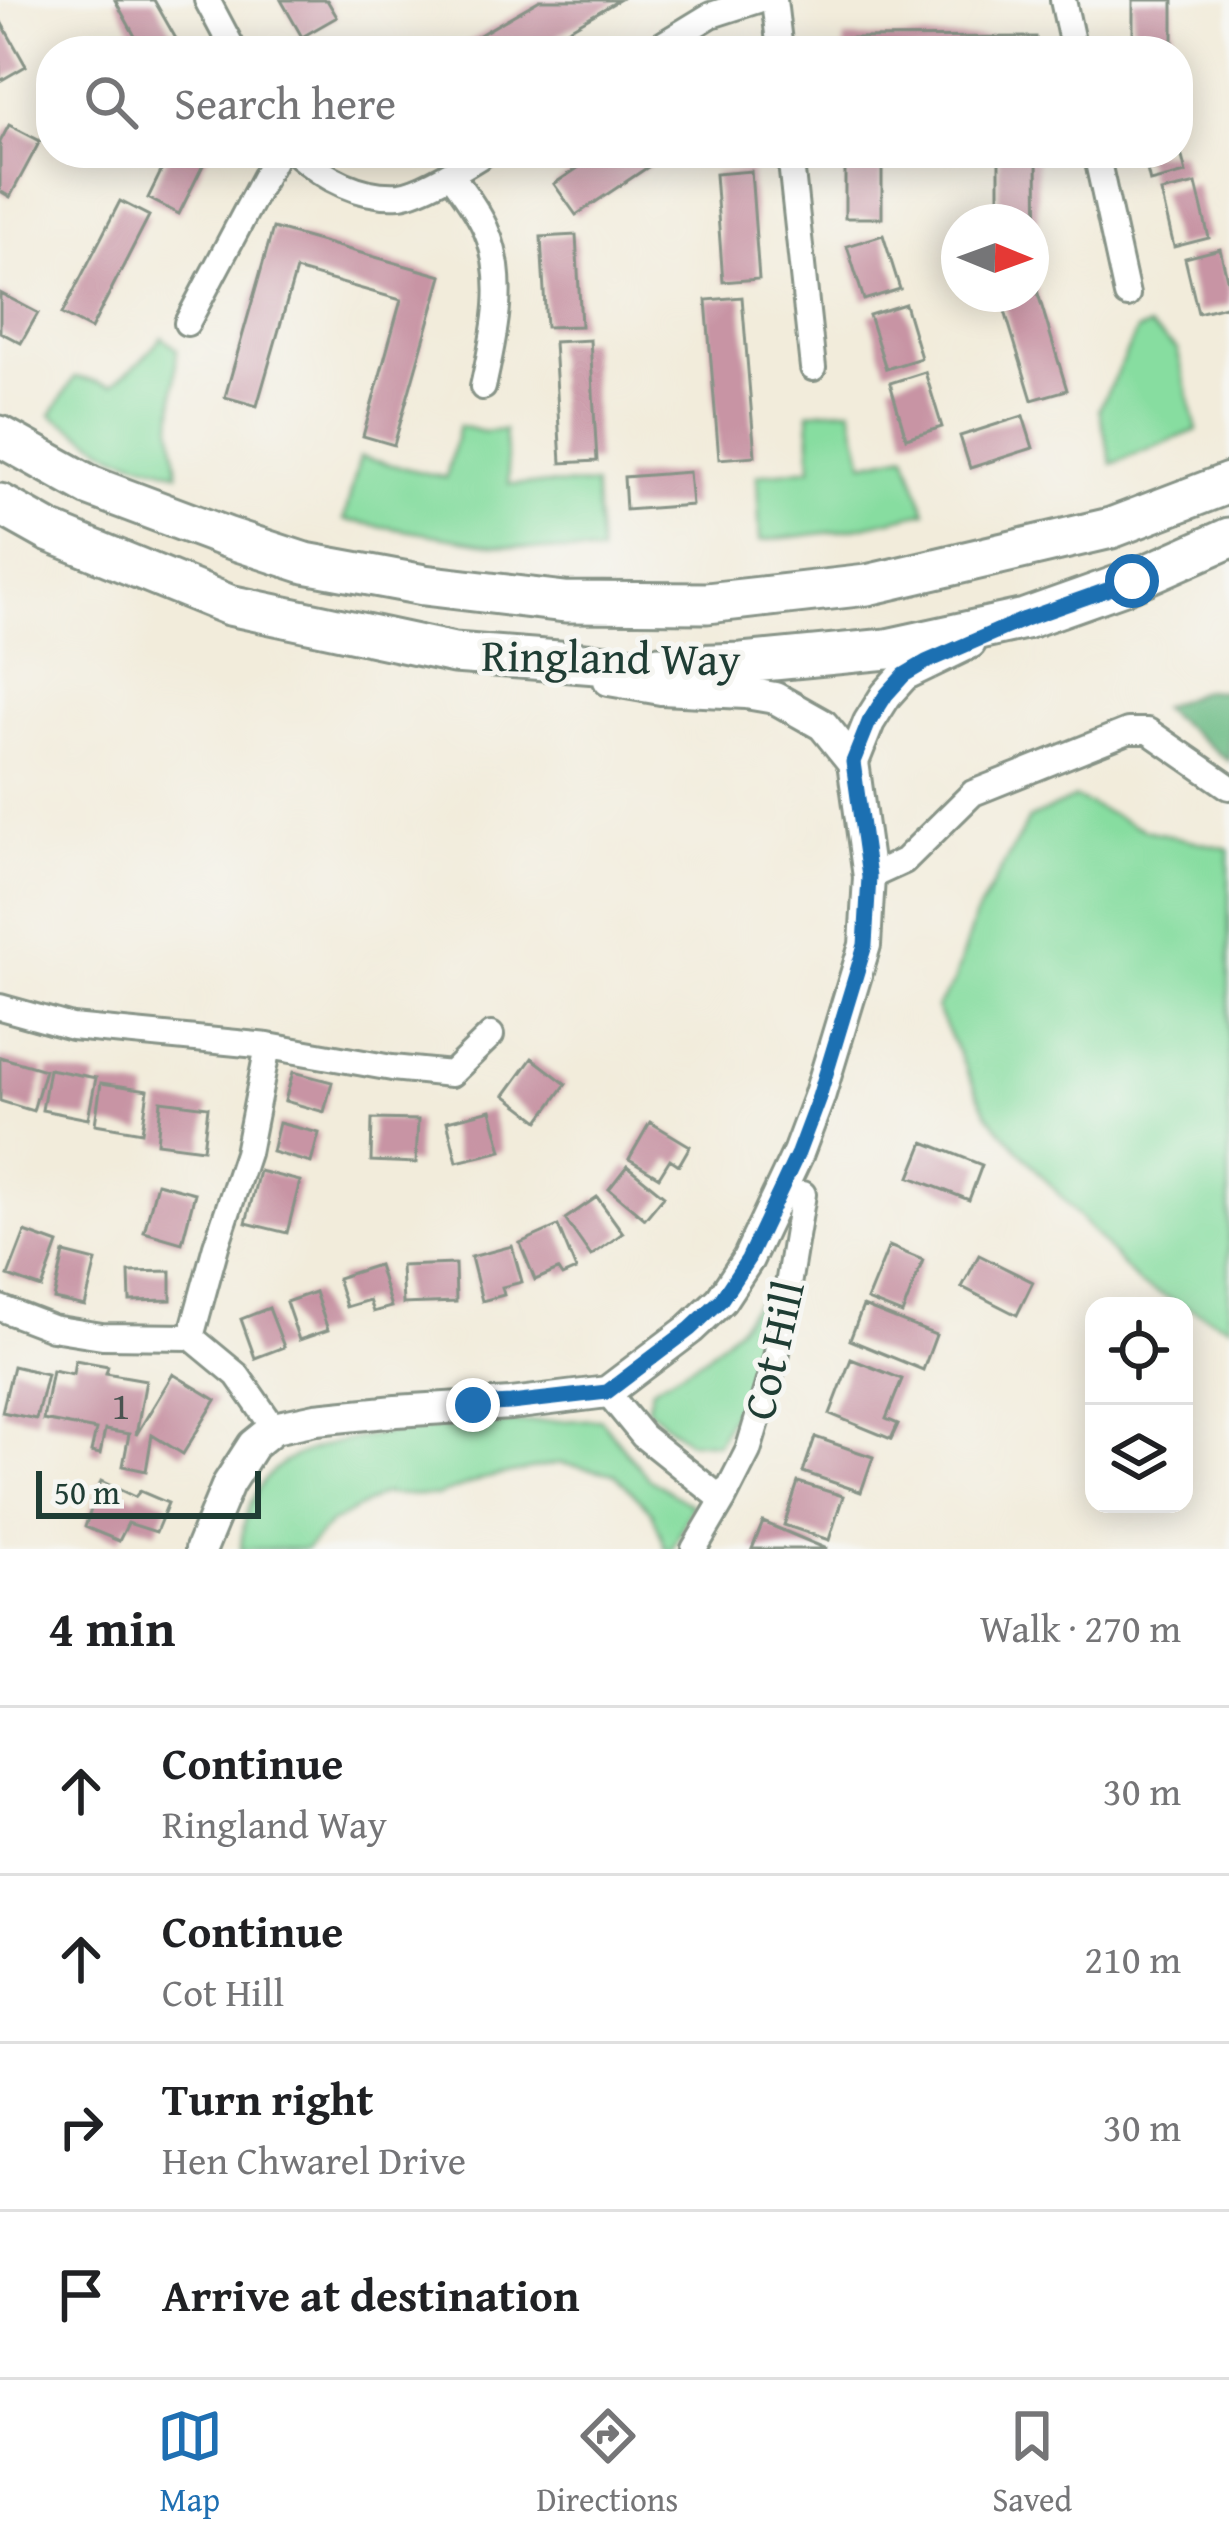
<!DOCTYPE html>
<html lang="en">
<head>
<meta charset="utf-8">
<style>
  body { margin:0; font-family:"Gentium Book Plus",serif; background:#f2f2f2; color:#202124 }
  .controls { position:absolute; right:36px; bottom:36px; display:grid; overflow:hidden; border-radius:24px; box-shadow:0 6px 30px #0003 }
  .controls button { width:108px; height:108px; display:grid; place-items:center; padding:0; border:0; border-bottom:3px solid #e0e0e0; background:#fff; color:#202124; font:60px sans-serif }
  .compass { position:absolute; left:941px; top:204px; width:108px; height:108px; border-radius:50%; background:#fff; box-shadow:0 6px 30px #0003; rotate:91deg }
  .scale { position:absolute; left:36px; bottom:30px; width:225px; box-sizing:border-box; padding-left:12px; border:6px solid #1f3d34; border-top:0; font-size:33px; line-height:42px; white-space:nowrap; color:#1f3d34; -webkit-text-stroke:9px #f6f6f2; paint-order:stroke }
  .stop { position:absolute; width:36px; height:36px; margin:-27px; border:9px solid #1f6fb2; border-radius:50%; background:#fff }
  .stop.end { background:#1f6fb2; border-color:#fff; box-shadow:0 3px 12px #0008 }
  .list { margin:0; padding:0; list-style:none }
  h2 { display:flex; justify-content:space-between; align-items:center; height:156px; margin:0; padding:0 48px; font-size:51px }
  h2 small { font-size:39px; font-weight:400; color:#757577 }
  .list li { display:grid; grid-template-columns:78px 1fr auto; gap:36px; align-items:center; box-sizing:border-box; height:168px; padding:0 48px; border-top:3px solid #e0e0e0 }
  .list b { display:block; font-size:45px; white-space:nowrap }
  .list p { margin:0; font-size:39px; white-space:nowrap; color:#757577 }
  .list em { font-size:39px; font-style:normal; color:#757577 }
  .icon { flex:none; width:66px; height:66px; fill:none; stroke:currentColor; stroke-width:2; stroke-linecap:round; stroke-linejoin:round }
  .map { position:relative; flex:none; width:1229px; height:1549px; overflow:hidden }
  .search { position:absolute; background:#fff; box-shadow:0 6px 30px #0003; left:36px; right:36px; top:36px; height:132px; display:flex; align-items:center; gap:30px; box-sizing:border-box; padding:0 42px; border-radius:48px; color:#757577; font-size:45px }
  .sheet { height:828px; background:#fff }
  nav { display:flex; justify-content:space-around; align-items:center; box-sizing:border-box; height:168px; border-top:3px solid #e0e0e0; background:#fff; font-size:33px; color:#757577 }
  nav a { display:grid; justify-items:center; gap:6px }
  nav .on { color:#1f6fb2 }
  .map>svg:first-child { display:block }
</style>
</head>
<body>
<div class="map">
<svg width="1229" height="1549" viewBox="0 0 1229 1549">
  <rect width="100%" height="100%" fill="#f6f6f2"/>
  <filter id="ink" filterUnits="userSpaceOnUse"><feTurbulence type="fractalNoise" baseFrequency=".00833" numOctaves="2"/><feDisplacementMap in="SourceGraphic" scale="24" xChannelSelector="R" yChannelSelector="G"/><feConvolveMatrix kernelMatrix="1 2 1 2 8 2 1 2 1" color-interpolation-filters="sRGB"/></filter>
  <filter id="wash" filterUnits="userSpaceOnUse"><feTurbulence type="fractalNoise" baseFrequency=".004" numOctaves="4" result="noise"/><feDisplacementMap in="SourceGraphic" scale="48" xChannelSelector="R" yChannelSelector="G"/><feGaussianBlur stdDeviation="2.7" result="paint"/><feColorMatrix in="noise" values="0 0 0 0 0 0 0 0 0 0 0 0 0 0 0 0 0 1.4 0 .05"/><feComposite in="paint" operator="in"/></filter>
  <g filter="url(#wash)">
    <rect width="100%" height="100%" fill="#f2ecdb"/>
    <path fill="#87dda0" stroke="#538d6a" stroke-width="3" d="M1149,327l28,22 20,81 -85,34 -13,-55 38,-78z
      M162,337l15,12 -5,77 6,47 -62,-18 -65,-40 24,-38 37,8 29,-24z
      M851,408l13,55 42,-9 20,58 -85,19 -81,10 -3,-66 54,-7 -2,-56z
      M459,426l25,6 20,-2 5,54 85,1 6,69 -107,-9 -149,-25 16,-63 86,21z
      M1075,798l70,32 84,19v477l-89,-41 -152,-170 -52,-107 18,-26 20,-63 55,-100z
      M765,1291l-19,95 -29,57 -30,-2 -40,-33 5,-20 53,-31 34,-31z
      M600,1419l48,59 44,27 -19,44h-7l-14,-37 -37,-38 -56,-11 -76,16 -46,17 -54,-2 -52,29 -25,26h-65c2,-29 8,-54 30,-76 50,-51 254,-49 329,-54z"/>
    <path fill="#6dbc86" stroke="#467c5d" stroke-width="3" d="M1204,690l25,2v69l-69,-53z"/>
    <g id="blocks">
      <path fill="#c894a4" d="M115,0h39l29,51h-40z
        M281,0h46l10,17 -35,20z
        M540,0h79l-88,51h-79z
        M1133,0h40v51h-40z
        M0,20l26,46 -26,15z
        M1036,37v14h-192v-13z
        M9,125l31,16 -30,56 -10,-6v-49z
        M170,153h39l-30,61 -31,-16z
        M600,153h69l-93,62 -22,-31z
        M845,153h37v65h-37z
        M999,153h38l1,119h-7v-50h-32z
        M1143,153h38l5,20 -36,9z
        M751,171l8,108 -36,3 -8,-108z
        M1196,184l13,54 -35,9 -13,-55z
        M120,201l29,15 -58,113 -29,-15z
        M273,228l169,48 -48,169 -31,-9 38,-136 -105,-30 -39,136 -32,-9z
        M576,235l5,91 -35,1 -5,-90z
        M883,235l17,54 -36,11 -17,-54z
        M1220,249l9,38v18l-31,8 -13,-55z
        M1036,287l31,103 -35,10 -31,-102 11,-4h19v-6z
        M0,293l38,20 -17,30 -21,-11z
        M742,297l13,159 -36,3 -13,-159z
        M905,304l16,54 -35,11 -17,-54z
        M590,340l7,121 -36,2 -7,-121z
        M925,372l17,55 -36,11 -16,-55z
        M1023,416l10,32 -63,20 -10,-32z
        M689,472l3,33 -66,5 -2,-33z
        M0,1057l45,13 -12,41 -33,-10z
        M532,1058l34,26 -27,37 -34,-26z
        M49,1069l47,9 -8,41 -46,-9z
        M293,1072l39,10 -8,30 -39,-11z
        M101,1083l47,7 -6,42 -47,-8z
        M161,1101l47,6 -5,42 -46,-6z
        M491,1110l11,41 -45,11 -10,-41z
        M372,1119l46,1 -2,43 -45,-2z
        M650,1122l40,24 -11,19 -9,-6 -11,18 -30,-18z
        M279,1123l40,10 -8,30 -39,-11z
        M924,1142l58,23 -13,35 -59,-23z
        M627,1166l37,30 -19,23 -36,-30z
        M259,1171l41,10 -13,52 -41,-10z
        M157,1183l38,10 -13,50 -38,-11z
        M597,1197l26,36 -32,23 -26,-37z
        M558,1226l18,44 -14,6 -4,-6 -23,10 -15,-37z
        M25,1232l33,12 -16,44 -34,-12z
        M512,1246l10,36 -20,5 2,8 -22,6 -11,-44z
        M889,1246l34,14 -21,54 -35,-14z
        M64,1253l32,8 -11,45 -31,-7z
        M979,1255l54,27 -16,33 -55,-28z
        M455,1264l1,38 -53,2 -2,-38z
        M378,1265l13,42 -18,5 -4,-12 -23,7 -9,-29z
        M171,1271v29l-41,1 -1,-29z
        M315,1292l13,38 -29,10 -13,-38z
        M863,1306l73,29 -13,35 -73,-30z
        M269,1308l15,39 -29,11 -14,-39z
        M851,1359l51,20 -16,40 12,5 -7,15 -61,-25z
        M75,1360l33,6 -2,7 40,7 -10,55 37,-61 43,26 -33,54 -31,-19 -6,36 -23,-5 6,-32 -24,-4 -5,24 -9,-2 5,-22 -53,-10 9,-50 21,4z
        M13,1366l34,8 -11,45 -34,-7z
        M815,1437l58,20 -12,35 -58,-20z
        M101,1481l34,16 5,-6 28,12 -12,29 -28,-9 -9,18 -34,-14z
        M798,1482l45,14 -14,44 -45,-15z
        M763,1522l64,27h-75z"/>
    </g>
  </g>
  <g filter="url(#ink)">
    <use href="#blocks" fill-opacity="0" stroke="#889488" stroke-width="3"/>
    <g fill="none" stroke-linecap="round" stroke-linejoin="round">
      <defs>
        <path id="minor" d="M207,0l27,51
          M774,0l6,51
          M1063,0l11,51
          M652,51l59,-36 47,-15
          M296,153c28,25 65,45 104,42 23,-3 64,-29 85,-42
          M790,153l23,215
          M1096,153l31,142
          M451,174c11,17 27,36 35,56 22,50 8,106 -3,157
          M187,323l90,-170
          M869,877l35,-16 69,-68 155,-62h20l81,56
          M0,1007l72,20 196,19 -21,107 -31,93 -25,91
          M268,1046l124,22 59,6 40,-39
          M0,1308l52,20 50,8 89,1 46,38 37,53
          M607,1392l36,44 80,64 -29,49
          M723,1500l25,-49 28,-93 27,-164"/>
        <path id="tertiary" d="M609,680l52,9 85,4 29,5 48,27 30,37
          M201,1549l27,-65 25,-39 21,-17 42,-9 80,-8 115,-7 96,-12 83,-63 31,-29 27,-41 50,-106 21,-56 46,-152 4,-68 -16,-115 16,-40 17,-27 18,-20 66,-32"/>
        <path id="primary" d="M0,436l90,50 136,51 79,26 119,22 141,17 142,1 160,-18 244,-57 118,-45
          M0,504l50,28 179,73 225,48 182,14 106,-4 145,-14 138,-30 107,-38 97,-43"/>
      </defs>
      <use href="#minor" stroke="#889488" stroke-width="30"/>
      <use href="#tertiary" stroke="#889488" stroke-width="36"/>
      <use href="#primary" stroke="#889488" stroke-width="45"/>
      <use href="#minor" stroke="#fff" stroke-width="24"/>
      <use href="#tertiary" stroke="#fff" stroke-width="30"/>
      <use href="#primary" stroke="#fff" stroke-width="39"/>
    </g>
  </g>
  <g fill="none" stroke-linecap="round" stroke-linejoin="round" filter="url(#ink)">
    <path stroke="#1f6fb2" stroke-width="15" d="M473,1405l38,-2 96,-11 83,-63 31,-29 27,-41 50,-106 21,-56 46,-152 4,-68 -16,-115 16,-40 17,-27 18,-20 22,-13 99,-43 107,-38"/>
  </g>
  <g text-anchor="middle" stroke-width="10" stroke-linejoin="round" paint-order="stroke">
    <g font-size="39" fill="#495350">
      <text x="121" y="1419">1</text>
    </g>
    <g font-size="45" fill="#1f3d34" stroke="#f6f6f2">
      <text transform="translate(611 657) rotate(1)" y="16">Ringland Way</text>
      <text transform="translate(773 1350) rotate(-77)" y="16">Cot Hill</text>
    </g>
  </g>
</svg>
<div class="controls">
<button><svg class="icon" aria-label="locate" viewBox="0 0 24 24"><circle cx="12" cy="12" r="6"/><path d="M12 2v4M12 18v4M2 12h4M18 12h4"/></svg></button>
<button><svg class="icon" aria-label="layers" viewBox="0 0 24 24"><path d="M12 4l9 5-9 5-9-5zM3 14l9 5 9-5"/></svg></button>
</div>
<svg class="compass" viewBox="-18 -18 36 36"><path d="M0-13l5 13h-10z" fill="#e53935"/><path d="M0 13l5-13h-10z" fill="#757577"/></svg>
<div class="scale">50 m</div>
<div class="stop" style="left:1132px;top:581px"></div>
<div class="stop end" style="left:473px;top:1405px"></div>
<div class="search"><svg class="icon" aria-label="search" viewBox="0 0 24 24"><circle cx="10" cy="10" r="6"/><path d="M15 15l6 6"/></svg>Search here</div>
</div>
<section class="sheet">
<h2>4 min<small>Walk · 270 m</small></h2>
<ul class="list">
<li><svg class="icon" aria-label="ahead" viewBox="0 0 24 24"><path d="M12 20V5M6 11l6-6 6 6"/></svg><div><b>Continue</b><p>Ringland Way</p></div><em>30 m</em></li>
<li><svg class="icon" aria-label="ahead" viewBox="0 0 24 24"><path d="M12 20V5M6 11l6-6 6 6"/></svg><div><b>Continue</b><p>Cot Hill</p></div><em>210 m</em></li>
<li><svg class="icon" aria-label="right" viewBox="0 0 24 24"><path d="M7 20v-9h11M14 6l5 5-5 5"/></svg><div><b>Turn right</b><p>Hen Chwarel Drive</p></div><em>30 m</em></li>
<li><svg class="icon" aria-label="arrive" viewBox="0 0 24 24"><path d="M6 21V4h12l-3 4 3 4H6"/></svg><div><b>Arrive at destination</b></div></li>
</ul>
</section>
<nav>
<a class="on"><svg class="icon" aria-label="map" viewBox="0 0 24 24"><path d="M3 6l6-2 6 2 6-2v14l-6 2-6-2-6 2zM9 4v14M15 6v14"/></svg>Map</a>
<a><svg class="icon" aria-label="directions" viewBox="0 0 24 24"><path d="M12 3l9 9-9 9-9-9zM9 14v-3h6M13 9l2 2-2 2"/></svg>Directions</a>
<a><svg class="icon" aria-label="saved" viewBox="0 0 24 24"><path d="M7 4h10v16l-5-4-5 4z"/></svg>Saved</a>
</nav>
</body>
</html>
